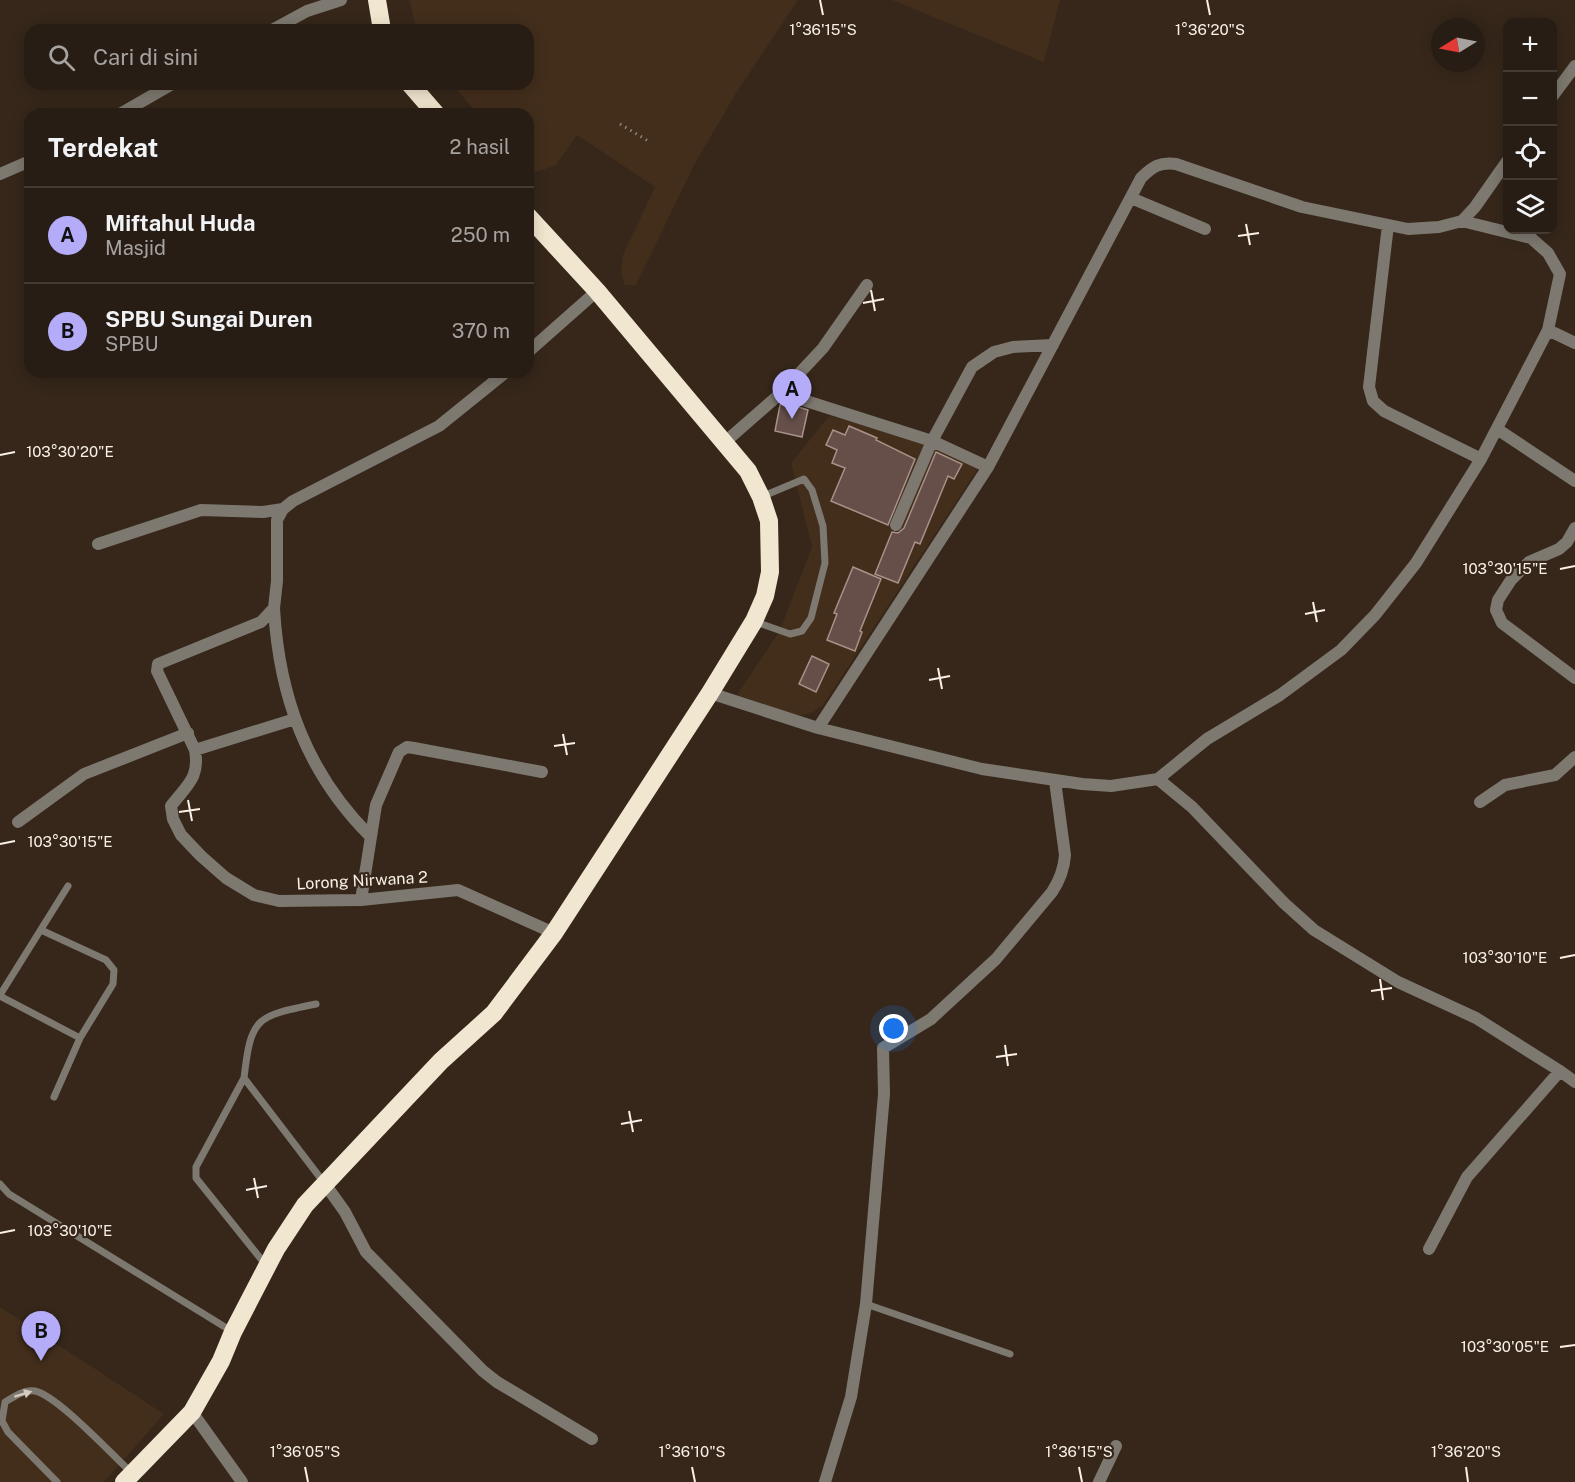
<!DOCTYPE html>
<html lang="id">
<head>
<meta charset="utf-8">
<style>
  body { margin:0; font-family:"Public Sans",sans-serif; background:#342a22; color:#f1f3f6 }
  .controls { position:absolute; right:18px; top:18px; display:grid; overflow:hidden; border-radius:12px; box-shadow:0 3px 15px #0003 }
  .controls button { width:54px; height:54px; display:grid; place-items:center; padding:0; border:0; border-bottom:2px solid #443b34; background:#281d14; color:#f1f3f6; font:30px sans-serif }
  .compass { position:absolute; left:1431px; top:18px; width:54px; height:54px; border-radius:50%; background:#281d14; box-shadow:0 3px 15px #0003; rotate:260deg }
  .you { position:absolute; left:894px; top:1029px; width:21px; height:21px; margin:-15px; border:4px solid #fff; border-radius:50%; background:#1a73e8; box-shadow:0 0 0 9px #1a73e833 }
  .badge { display:grid; place-items:center; width:39px; height:39px; border-radius:50%; background:#b4acf9; color:#111; font-size:20px; font-weight:700 }
  .pin { position:absolute; translate:-50% -50px; filter:drop-shadow(0 2px 3px #0008) }
  .pin::after { content:''; position:absolute; top:32px; width:21px; height:18px; background:inherit; clip-path:polygon(0 0,100% 0,50% 100%) }
  .list { margin:0; padding:0; list-style:none }
  h2 { display:flex; justify-content:space-between; align-items:center; height:78px; margin:0; padding:0 24px; font-size:26px }
  h2 small { font-size:20px; font-weight:400; color:#a5a2a0 }
  .list li { display:grid; grid-template-columns:39px 1fr auto; gap:18px; align-items:center; box-sizing:border-box; height:96px; padding:0 24px; border-top:2px solid #443b34 }
  .list b { display:block; font-size:22px; white-space:nowrap }
  .list p { margin:0; font-size:20px; white-space:nowrap; color:#a5a2a0 }
  .list em { font-size:20px; font-style:normal; color:#a5a2a0 }
  .icon { flex:none; width:33px; height:33px; fill:none; stroke:currentColor; stroke-width:2; stroke-linecap:round; stroke-linejoin:round }
  .map { position:relative; flex:none; width:1575px; height:1482px; overflow:hidden }
  .search { position:absolute; background:#281d14; box-shadow:0 3px 15px #0003; left:24px; top:24px; width:510px; height:66px; display:flex; align-items:center; gap:15px; box-sizing:border-box; padding:0 21px; border-radius:18px; color:#a5a2a0; font-size:22px }
  .panel { position:absolute; background:#281d14; box-shadow:0 3px 15px #0003; left:24px; top:108px; width:510px; height:270px; border-radius:18px }
  .map>svg:first-child { display:block }
</style>
</head>
<body>
<div class="map">
<svg width="1575" height="1482" viewBox="0 0 1575 1482">
  <rect width="100%" height="100%" fill="#36271a"/>
  <path fill="#432e1c" d="M409,0h389l-63,95 -41,70 -58,120h-11l-4,-13 2,-17 32,-68 -78,-52 -21,30 -16,6 -7,1 -5,-3v-55h-50l-26,-30h76v-54h-111z
    M892,0h168l-16,62z
    M829,416l106,28 44,23 -156,238 -11,8 -16,3 -59,-21 43,-65 32,-83 -21,-84z
    M0,1307l164,107 -60,68h-104z"/>
  <path fill="#664f49" stroke="#a99089" stroke-width="1.5" d="M783,402l25,8 -6,27 -27,-6 5,-26z
    M849,426l28,12 -1,2 39,19 -27,66 -57,-24 14,-33 -13,-5 5,-13 -11,-5 7,-15 12,5z
    M936,452l26,12 -8,15 -6,-3 -28,68 -5,-2 -17,41 -23,-9 17,-42 6,1 6,-5z
    M853,567l28,12 -21,52 2,1 -7,19 -28,-11 10,-26 -3,-1z
    M812,656l17,8 -13,28 -17,-8z"/>
  <g fill="none" stroke-linecap="round" stroke-linejoin="round">
    <path stroke="#908478" stroke-width="3" stroke-dasharray="1.5 4.5" stroke-linecap="butt" d="M620,124l30,18"/>
    <path stroke="#7d7970" stroke-width="7" d="M756,622l34,12 12,-3 9,-13 14,-55 -2,-37 -11,-36 -8,-11 -43,18
      M41,930l65,30 8,10 -1,14 -33,54 -26,59
      M0,995l68,-109
      M0,996l80,42
      M244,1078c7,-61 12,-62 72,-74
      M0,1184l9,10 224,138
      M265,1264l-69,-86v-11l48,-89 81,106
      M866,1304l144,50
      M57,1482l-49,-50 -6,-11 3,-19c9,-5 19,-13 30,-11 23,5 77,64 97,82"/>
    <path stroke="#7d7970" stroke-width="12" d="M272,30l35,-19 34,-11
      M1552,97l23,-31
      M120,114l52,-30
      M0,174l30,-13
      M1131,198l74,31
      M1388,225l-19,162 4,14 11,10 97,48
      M1548,330l27,13
      M528,352l69,-61
      M506,372l-67,54 -146,75 -10,8 -6,11v61l-3,27 -13,14 -103,42 -1,7 38,79c5,28 -8,35 -24,56l2,13 8,16 20,21 25,22 28,17 25,6 82,-1 97,-10 96,43
      M781,393l151,48 56,26
      M1497,429l78,52
      M725,442l56,-49 42,-45 44,-63
      M896,525l36,-84 40,-74 22,-15 19,-5 40,-2
      M1575,528l-8,14 -8,7 -30,13 -18,18 -13,20 -2,10 6,13 73,55
      M98,544l103,-34 62,2 20,-3
      M274,608c5,89 33,165 96,228
      M710,693l108,35 164,41 100,15 29,2 47,-7 34,28 92,96 30,27 84,52 78,36 84,53 15,11
      M818,728l170,-261 153,-289c12,-12 19,-16 35,-14l126,43 106,22 31,-2 23,-6 13,-14 33,-47
      M195,750l100,-31
      M1158,779l49,-40 73,-44 61,-45 34,-35 41,-52 65,-104 67,-129 12,-56 -12,-21 -17,-15 -69,-17
      M1480,802l25,-17 50,-10 20,-18
      M18,822l66,-48 104,-41
      M361,900l15,-95 23,-53 8,-5 7,1 128,24
      M325,1184l20,28 21,40 117,119 14,11 95,57
      M1429,1249l38,-72 93,-106
      M192,1412l50,70
      M825,1482l26,-85 15,-93 18,-210 -1,-46 48,-29 65,-60 56,-67c8,-12 12,-23 13,-37l-10,-74
      M1099,1482l17,-36"/>
    <path stroke="#f1e7d0" stroke-width="18" d="M377,0l5,30
      M410,84l26,30
      M124,1482l68,-70 29,-51 12,-29 43,-83 29,-44 136,-144 53,-48 60,-80 156,-240 44,-72 11,-25 5,-24 -1,-51 -8,-24 -13,-26 -151,-180 -69,-75"/>
  </g>
  <defs><path id="oneway-solid" d="M-6-.8H1V-3.2L6.5 0L1 3.2V.8H-6Z" transform="scale(1.5)"/></defs>
  <use fill="#d4ccc3" href="#oneway-solid" transform="translate(23 1394) rotate(-17)"/>
  <path fill="none" stroke="#faf0e7" stroke-width="2" d="M820,0l3,15M1207,0l3,15M1246,224l4,21M1238,236l21,-3M871,290l4,21M863,303l21,-4M0,455l15,-3M1560,569l15,-3M1313,602l4,20M1305,614l20,-4M938,668l4,21M929,680l21,-4M563,734l4,21M554,746l21,-3M188,800l4,21M179,812l21,-3M0,844l15,-3M1560,958l15,-3M1380,979l3,21M1371,991l21,-3M1005,1045l3,21M996,1057l21,-3M629,1111l4,21M621,1124l21,-4M254,1178l4,20M246,1190l21,-4M0,1233l15,-3M1560,1347l15,-2M305,1467l3,15M692,1467l3,15M1079,1467l3,15M1466,1467l2,15"/>
  <g text-anchor="middle" stroke-width="4.5" stroke-linejoin="round" paint-order="stroke">
    <g font-size="16" fill="#faf0e7" stroke="#36271a">
      <text transform="translate(362 880) rotate(-3)" y="6">Lorong Nirwana 2</text>
    </g>
  </g>
  <g font-size="15" text-anchor="middle" fill="#faf0e7" stroke="#36271a" stroke-width="4.5" stroke-linejoin="round" paint-order="stroke">
    <text x="823" y="35">1°36'15"S</text>
    <text x="1210" y="35">1°36'20"S</text>
    <text x="70" y="457">103°30'20"E</text>
    <text x="1505" y="574">103°30'15"E</text>
    <text x="70" y="847">103°30'15"E</text>
    <text x="1505" y="963">103°30'10"E</text>
    <text x="70" y="1236">103°30'10"E</text>
    <text x="1505" y="1352">103°30'05"E</text>
    <text x="305" y="1457">1°36'05"S</text>
    <text x="692" y="1457">1°36'10"S</text>
    <text x="1079" y="1457">1°36'15"S</text>
    <text x="1466" y="1457">1°36'20"S</text>
  </g>
</svg>
<div class="controls">
<button>+</button>
<button>−</button>
<button><svg class="icon" aria-label="locate" viewBox="0 0 24 24"><circle cx="12" cy="12" r="6"/><path d="M12 2v4M12 18v4M2 12h4M18 12h4"/></svg></button>
<button><svg class="icon" aria-label="layers" viewBox="0 0 24 24"><path d="M12 4l9 5-9 5-9-5zM3 14l9 5 9-5"/></svg></button>
</div>
<svg class="compass" viewBox="-18 -18 36 36"><path d="M0-13l5 13h-10z" fill="#e53935"/><path d="M0 13l5-13h-10z" fill="#a5a2a0"/></svg>
<div class="you"></div>
<div class="pin badge" style="left:792px;top:419px">A</div>
<div class="pin badge" style="left:41px;top:1361px">B</div>
<div class="search"><svg class="icon" aria-label="search" viewBox="0 0 24 24"><circle cx="10" cy="10" r="6"/><path d="M15 15l6 6"/></svg>Cari di sini</div>
<section class="panel">
<h2>Terdekat<small>2 hasil</small></h2>
<ul class="list">
<li><span class="badge">A</span><div><b>Miftahul Huda</b><p>Masjid</p></div><em>250 m</em></li>
<li><span class="badge">B</span><div><b>SPBU Sungai Duren</b><p>SPBU</p></div><em>370 m</em></li>
</ul>
</section>
</div>
</body>
</html>
